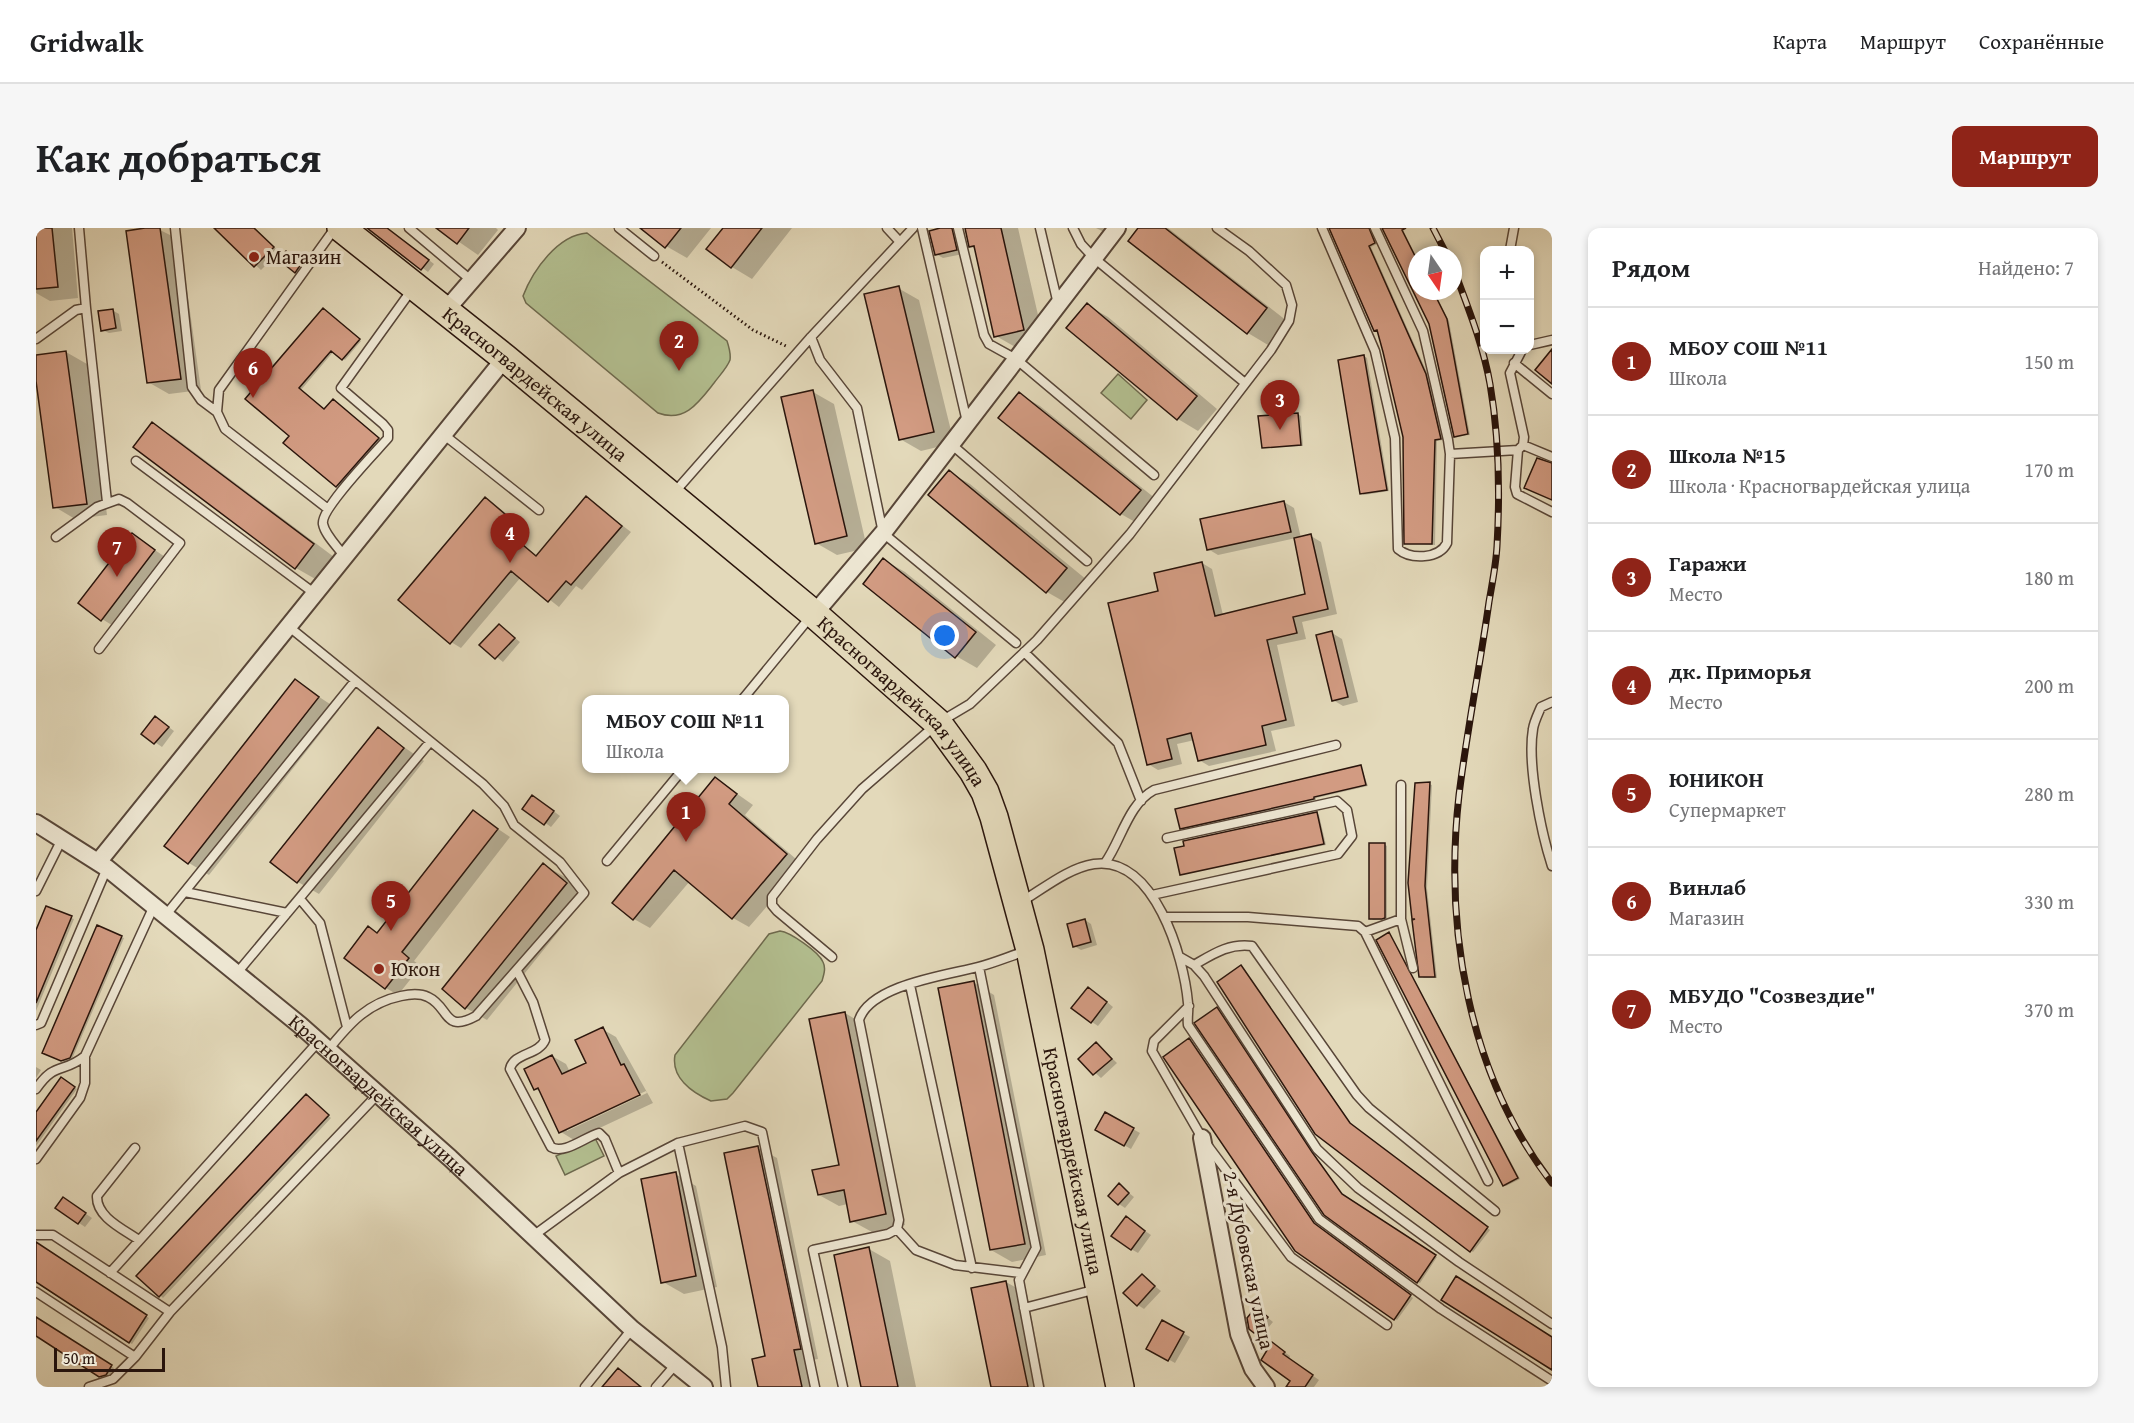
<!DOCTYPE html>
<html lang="ru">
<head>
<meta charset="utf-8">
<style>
  body { margin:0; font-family:"Gentium Book Plus",serif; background:#f6f6f6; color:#202124 }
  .controls { position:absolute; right:18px; top:18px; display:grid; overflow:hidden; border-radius:12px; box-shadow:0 3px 9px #0003 }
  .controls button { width:54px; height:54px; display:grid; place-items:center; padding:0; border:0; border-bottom:2px solid #e0e0e0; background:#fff; color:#202124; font:30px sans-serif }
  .compass { position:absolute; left:1372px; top:18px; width:54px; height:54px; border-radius:50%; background:#fff; box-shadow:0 3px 9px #0003; rotate:167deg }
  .scale { position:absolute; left:18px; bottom:15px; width:111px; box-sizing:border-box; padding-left:6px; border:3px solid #2a150c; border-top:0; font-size:16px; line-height:21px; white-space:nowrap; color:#2a150c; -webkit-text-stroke:4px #ede6d2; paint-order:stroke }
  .you { position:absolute; left:909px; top:408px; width:21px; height:21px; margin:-15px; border:4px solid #fff; border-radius:50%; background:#1a73e8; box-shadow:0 0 0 9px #1a73e833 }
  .badge { display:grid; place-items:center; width:39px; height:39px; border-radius:50%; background:#8f2418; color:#fff; font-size:20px; font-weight:700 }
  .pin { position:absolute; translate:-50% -50px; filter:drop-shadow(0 2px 3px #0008) }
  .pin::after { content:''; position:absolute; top:32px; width:21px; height:18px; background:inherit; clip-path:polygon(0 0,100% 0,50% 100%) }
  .popup { position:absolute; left:546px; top:467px; width:207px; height:78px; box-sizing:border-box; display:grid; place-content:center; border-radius:12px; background:#fff; filter:drop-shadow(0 2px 4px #0005); font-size:20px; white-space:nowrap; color:#757577 }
  .popup b { font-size:22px; color:#202124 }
  .popup::after { content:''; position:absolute; left:50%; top:100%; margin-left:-12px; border:12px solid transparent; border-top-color:#fff }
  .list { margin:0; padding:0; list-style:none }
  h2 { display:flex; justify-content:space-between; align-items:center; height:78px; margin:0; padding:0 24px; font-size:26px }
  h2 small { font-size:20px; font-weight:400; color:#757577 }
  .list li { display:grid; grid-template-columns:39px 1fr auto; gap:18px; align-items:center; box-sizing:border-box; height:108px; padding:0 24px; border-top:2px solid #e0e0e0 }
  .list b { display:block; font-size:22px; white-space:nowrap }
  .list p { margin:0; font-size:20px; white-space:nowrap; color:#757577 }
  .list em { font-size:20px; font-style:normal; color:#757577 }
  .map { position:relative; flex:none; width:1516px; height:1159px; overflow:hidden; border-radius:12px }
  header { display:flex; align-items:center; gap:36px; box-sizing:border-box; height:84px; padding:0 30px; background:#fff; border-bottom:2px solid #e0e0e0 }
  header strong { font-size:28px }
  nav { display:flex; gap:33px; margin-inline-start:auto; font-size:21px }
  .intro { display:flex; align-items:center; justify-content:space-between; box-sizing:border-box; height:144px; padding:0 36px }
  h1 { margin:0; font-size:42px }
  .button { padding:15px 27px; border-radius:12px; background:#8f2418; color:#fff; font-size:21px; font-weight:700 }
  main { display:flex; gap:36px; padding:0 36px }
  aside { flex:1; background:#fff; border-radius:12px; box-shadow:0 3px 9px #0003 }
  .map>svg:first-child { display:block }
</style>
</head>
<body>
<header>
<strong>Gridwalk</strong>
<nav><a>Карта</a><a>Маршрут</a><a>Сохранённые</a></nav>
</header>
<div class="intro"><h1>Как добраться</h1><a class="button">Маршрут</a></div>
<main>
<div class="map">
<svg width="1516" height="1159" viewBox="0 0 1516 1159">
  <rect width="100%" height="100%" fill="#e3d9ba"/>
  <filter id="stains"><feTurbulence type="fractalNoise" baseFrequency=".00333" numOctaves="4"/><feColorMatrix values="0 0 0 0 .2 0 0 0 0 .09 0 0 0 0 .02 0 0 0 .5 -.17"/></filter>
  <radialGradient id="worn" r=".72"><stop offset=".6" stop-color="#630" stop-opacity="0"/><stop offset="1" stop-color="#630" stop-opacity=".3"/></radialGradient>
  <path fill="#b3bf90" stroke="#6e6a4e" stroke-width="1.5" d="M551,5l140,108c2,6 4,12 3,19 -3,8 -11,16 -16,23 -15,19 -29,40 -56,30l-132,-110 -3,-7c10,-26 35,-61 64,-63z
    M1082,146l29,26 -16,19 -30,-26z
    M744,703c10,1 39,21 43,31 3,6 1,12 -1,19l-89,112 -6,6 -16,2c-20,-9 -40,-24 -36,-46l94,-121z
    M559,910l9,18 -39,19 -9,-19z"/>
  <path fill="#0003" fill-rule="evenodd" d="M0,0h36l6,70 -28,3 -14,-8z
    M120,0l24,12 21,150 -32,4 -21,-12z
    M180,0h39l24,24 -18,18z
    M334,0h18l46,36 -6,8z
    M403,0h57l2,2 -20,25z
    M608,0h67l-24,30 -21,-12z
    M689,0h67l-40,51 -20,-12z
    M911,0h7l9,26 -20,4 -7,-4z
    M929,0h53l26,113 -27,7 -21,-12 -20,-86 -5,-4z
    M1060,0h27l-19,4z
    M1104,0h28l119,93 -19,24 -20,-12z
    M1295,0h41l5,16 -6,3 58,130 14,63 -6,1 -2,104 -29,-2 -1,-106 -26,-105 -4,-2z
    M1348,0h18l15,30v33h17l15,30 21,114 -15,1 -24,-112z
    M253,26l14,13 -5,7 -2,-2z
    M862,60l21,12 35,143 -33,8 -21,-12z
    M1051,77l21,12 109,92 -19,22 -20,-12z
    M76,82l7,4 3,17 -13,2 -7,-3z
    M289,83l36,30 -16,19 -11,-9 -33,39 24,21 11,-9 45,38 -41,48 -55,-45 6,-7 -44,-37z
    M30,124l21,12 20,151 -32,4 -20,-12 -19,-151z
    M1328,128l3,2 22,133 -25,4 -3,-2z
    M777,164l21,12 33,144 -30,7 -21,-12z
    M983,166l21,12 121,97 -19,23 -21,-12 -121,-96z
    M1262,186l3,2 2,30 -40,1z
    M116,196l21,12 161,121 -17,23 -21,-12 -161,-122z
    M913,244l21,12 117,96 -19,24 -21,-12z
    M550,270l45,34 -49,58 -6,-4 -17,21 -38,-30 -60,71 -10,-6 34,-143 42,33 -8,9 18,15z
    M1248,274l10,6 7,30 10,-2 10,6 16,72 -35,8 4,17 -29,6 18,81 -24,5 5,20 -67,15 -10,-6 -4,-20 -18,4 5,20 -24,6 -10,-6 12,-172 42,-29 10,6 11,46 84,-20 -11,-57 -78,17 -10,-6z
    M97,307l35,24 -53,68 -13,-8z
    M848,332l21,12 91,73 -19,23 -21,-12z
    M463,397l21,17 -17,20 -21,-17z
    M1296,405l10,6 16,63 -15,4 -10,-6z
    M259,453l44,29 -130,165 -20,-12z
    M126,494l12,9 -12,16 -19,-13z
    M342,501l46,32 -105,133 -21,-12z
    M1325,538l7,20 -52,12v2l-132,29 -3,-1z
    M680,551l37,26 -8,10 58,50 -54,62 -16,-9 -43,-37 -40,47 -16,-9z
    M1393,556l3,1 -5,103 10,90h-13l-3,-2 -4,-56z
    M503,572l21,16 -9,11 -27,-19z
    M437,584l37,25 -96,124 7,5 -23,29 -12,-7 -17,-60 10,6z
    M1281,585l2,2 7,30 -145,29z
    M1348,616l3,2v73l-14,1 -2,-2z
    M508,637l21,12 22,19 -100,124 -21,-12 -22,-19z
    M35,690l3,1 -38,92v-77z
    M1049,692l6,4 6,21 -16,5 -7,-4z
    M1353,706l131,245 -14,7 -2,-1z
    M85,709l3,1 -52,121 -7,3 -19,-8z
    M1205,739l112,159 137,104 -17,22 -157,-119z
    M937,754l21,13 52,260 -34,7 -21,-12z
    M1059,764l18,15 -15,19 -6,-4z
    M1181,781l97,147 31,41 92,60 -17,26 -95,-70z
    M809,785l20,12 40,200 -33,7 -20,-11 -4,-17 -9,2 -20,-11 22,-29z
    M566,801l14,8 37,66 -79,37 -13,-8 -19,-40 -7,-3 17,-33 14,8 4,8 18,-8zM610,863l1,2 -80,38v-3z
    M1153,812l128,186 96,72 -16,22 -101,-71z
    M1061,816l20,19 -16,15 -21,-19z
    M0,839l5,3 -5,8z
    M26,851l15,10 -41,57v-32z
    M272,869l23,21 -168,180 -2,-2 -23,-20z
    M1070,886l34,19 -9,16 -34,-19z
    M722,920l19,10 41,201 -6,1 6,27h-59l8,-30z
    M639,946l21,12 21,101 -33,7 -21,-12z
    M1083,957l15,12 -9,11 -6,-4z
    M34,975l22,15 -7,9 -28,-19z
    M1096,994l19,13 -13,18 -7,-4z
    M4,1019l109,71 -17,26 -96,-63v-28z
    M833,1021l21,12 26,126h-54z
    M1106,1048l19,15 -17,18 -6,-4z
    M970,1054l21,12 18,93h-53z
    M1226,1085l11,9 -12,14 -11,-8z
    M0,1090l78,50 -5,8 -6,1 -67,-42z
    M1126,1094l28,15 -15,26 -27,-15z
    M1243,1120l11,8 -1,3 30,21 -5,7h-17l-34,-27z"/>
  <path fill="#d29b82" stroke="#2a150c" stroke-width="1.5" d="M0,0h16l6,59 -22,2z
    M109,0h15l21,151 -34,4 -21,-152z
    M178,0h40l20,19 -20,20z
    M331,0h20l42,32 -8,10z
    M400,0h33l-12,16z
    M604,0h41l-16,20z
    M687,0h39l-31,40 -25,-19z
    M904,0h12l5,22 -22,5 -6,-24z
    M929,0h36l23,102 -30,7 -20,-91 -5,1z
    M1102,0h27l102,80 -20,26 -119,-93z
    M1293,0h40l6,15 -6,3 57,128 15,65 -6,1 -3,104h-28l-1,-107 -20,-85 -6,-22 -3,1z
    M1346,0h24l-4,2 15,30v31h16l14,28 21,115 -14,3 -25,-113z
    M250,23l15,13 -6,9 -16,-13z
    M863,58l35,146 -35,8 -35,-146z
    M1051,75l110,93 -20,24 -111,-92z
    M287,80l37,31 -18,21 -11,-9 -32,37 25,21 9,-10 46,39 -43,49 -53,-44 6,-7 -44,-37z
    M77,81l3,19 -15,3 -3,-20z
    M1516,121v35l-17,-14z
    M30,123l21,153 -34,4 -17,-127v-26z
    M1328,127l23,135 -27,4 -22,-134z
    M777,162l34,146 -32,8 -34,-147z
    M983,164l122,98 -21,25 -122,-97z
    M1262,185l3,32 -39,3 -4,-32z
    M116,194l162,122 -19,25 -162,-122z
    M1501,230l15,5v37l-28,-12z
    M913,242l118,98 -21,25 -118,-98z
    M550,268l36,30 -51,59 -5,-4 -18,21 -37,-31 -61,73 -52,-44 87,-103 33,28 -8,9 26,22z
    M1248,273l7,31 -84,18 -7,-31z
    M96,305l23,17 -54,71 -23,-18z
    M1275,306l17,75 -35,8 4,16 -30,7 19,80 -24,6 4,19 -68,16 -7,-28 -24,6 5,20 -25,6 -39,-162 50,-12 -4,-18 48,-11 13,54 90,-22 -11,-56z
    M847,330l93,74 -21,26 -92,-74z
    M463,396l16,14 -20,21 -16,-14z
    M1296,403l16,66 -16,4 -16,-66z
    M259,451l24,18 -131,167 -24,-18z
    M119,488l14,11 -15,17 -13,-10z
    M342,499l26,21 -107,135 -27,-21z
    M1325,537l5,20 -52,12v2l-134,30 -5,-20z
    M679,549l22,17 -8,10 58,50 -55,65 -58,-49 -41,50 -21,-17z
    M1394,554l-5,104 10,91h-16l-7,-57 3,-1h-3l-4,-36 7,-100z
    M496,567l22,16 -10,14 -22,-16z
    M437,582l25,19 -96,123 7,6 -24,31 -41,-31 24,-32 9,7z
    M1281,584l7,32 -144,31 -6,-27 10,-2 -1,-5z
    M1333,615h16v75l-3,1h-13z
    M507,635l24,20 -102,126 -23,-20z
    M10,678l26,10 -36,87v-73z
    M1049,691l6,23 -18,5 -6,-23z
    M61,697l25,11 -52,122 -9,3 -19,-8z
    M1353,704l129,246 -15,8 -127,-246z
    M1205,737l109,158 138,104 -18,25 -155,-118 -98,-152z
    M938,753l51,263 -35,6 -52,-262z
    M1052,759l19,15 -16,21 -20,-15z
    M1181,779l95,145 30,42 94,61 -19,28 -93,-68 -130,-192z
    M809,784l41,202 -36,8 -6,-32 -26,5 -6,-25 27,-5 -30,-146z
    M567,799l18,38 3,-1 16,31 -81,38 -21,-45 -4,2 -10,-21 28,-14 10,19 24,-11 -11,-23z
    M1153,810l125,185 97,72 -17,25 -99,-69 -132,-194z
    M1060,814l16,17 -19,16 -15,-16z
    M25,849l14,10 -39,54v-29z
    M270,866l23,21 -170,182 -23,-21z
    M1069,884l29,16 -10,18 -29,-16z
    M722,918l43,203 -7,1 8,37h-44l-6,-28 13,-3 -41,-203z
    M640,944l20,104 -35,7 -20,-104z
    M1083,955l10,10 -11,12 -10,-9z
    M27,969l23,16 -8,11 -23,-16z
    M1090,988l19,15 -14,19 -20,-14z
    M0,1014l111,73 -18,28 -93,-61z
    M833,1019l29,140h-37l-27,-132z
    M1106,1046l13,12 -18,20 -14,-13z
    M1420,1048l96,61v33l-111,-70z
    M970,1053l22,106h-37l-20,-99z
    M1220,1079l12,10 -14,16 -5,-4 -2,-11z
    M0,1089l76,48 -6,10 -7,2 -63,-41z
    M1126,1092l22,12 -16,29 -22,-12z
    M1236,1114l13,10 -2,2 30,21 -8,12h-19l4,-6 -29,-21z
    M582,1140l23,19h-39z"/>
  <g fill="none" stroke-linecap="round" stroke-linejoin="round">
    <defs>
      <path id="lane" d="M139,0l17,159 9,13 16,12
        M373,0l63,53
        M583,0l35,28
        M851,0l13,14
        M886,0l45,194
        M922,0l26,107 5,9 27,15 138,116
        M1004,0l18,76
        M1037,0l8,16 13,14 151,125
        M1286,0l53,123 20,87 3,111c13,11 41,10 49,-6l3,-89 -2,-14 -25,-109 -48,-103
        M1474,22l4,-22
        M50,80l21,194
        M775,109l9,23 37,48 26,125 133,110
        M0,111l40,-29 10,-2 -7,-80
        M1494,117l22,-5
        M1478,135l38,31
        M407,206l96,76
        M915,216l136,117
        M1487,217l29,12
        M1482,222l-3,37 2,7 35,18
        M1414,226l68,-4 5,-5 1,-8 -14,-64 12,-23
        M100,233l178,132
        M637,266l138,-157 102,-109
        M292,281l-103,-80 -8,-17 2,-22 116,-162
        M20,309l41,-30 22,-8 8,4 53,40 -81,106
        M308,328c-6,-9 -19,-21 -21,-32 -3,-15 53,-72 65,-86v-8l-5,-6 -42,-36 72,-100
        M252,398l195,158 21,22 10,19 46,37 24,31 -108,123c-33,18 -26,-9 -48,-19 -8,-4 -18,-3 -27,-1 -34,7 -52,28 -73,54
        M988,424l94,91 23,58
        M706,472l69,-84
        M1516,474l-11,5c-3,7 -7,15 -8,22 -6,35 8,103 19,137
        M1365,557v134l12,49
        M571,633l77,-93
        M1069,635c16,-22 23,-59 49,-73l182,-45
        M0,663l26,-52
        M149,664l102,21
        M1116,667l186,-41 14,-18 -5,-26 -10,-9 -170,37
        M264,671l20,24 27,104
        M985,674c22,-13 47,-34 73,-38 60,-9 90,93 94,139 1,7 -1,15 0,22l131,194 122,90 111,72
        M129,688l190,-235
        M1128,689h84l110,9 7,6 123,249
        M1329,704l36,-13
        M796,729l-55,-46 -5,-6v-8l45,-58 45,-50 76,-66 32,-19 67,-64 93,-106 141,-184 18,-29 3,-16 -6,-20 -37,-34 -32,-23
        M1144,729l14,8 10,11 113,173 41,39 101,74 93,62
        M1158,737c19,-11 35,-22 58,-19l105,149 12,13 126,103
        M943,739l57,281 -17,32 20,107
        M481,743l16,31 12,38c-6,15 -32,13 -35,29l41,78c13,8 34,-10 48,-14l6,6 14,34
        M201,745l193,-231
        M874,757l62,283
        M1153,778l-35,35 -2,10 50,87 89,119 96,68
        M0,797l5,-2 66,-155
        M0,861c19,-28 27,-15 49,-33l68,-148
        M642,915l44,204 4,40
        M99,920l-38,48c-1,21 26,33 42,44
        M0,931l44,-61 5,-15v-27
        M861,1001l19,21 39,15 66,8
        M0,1007h17l117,77
        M497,1008l86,-63 59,-30 67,-17 17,6 53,255
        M74,1045l209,-232
        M0,1064l99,65 35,-45 208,-218
        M988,1080l73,-19
        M53,1159l24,-8 22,-22
        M549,1159l47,-58
        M620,1159l20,-23
        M807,1159l-30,-137 75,-16 9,-5 2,-9 -40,-200c11,-35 88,-45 119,-53 16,-4 32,-11 48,-16"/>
      <g id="street">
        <path d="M410,82l71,-82"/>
        <path d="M778,386l69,-81 234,-305"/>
        <path id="s1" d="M0,595l71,45 193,157 150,133 182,171 72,58"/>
        <path d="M63,633l406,-503"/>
        <path d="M1166,910l37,196 14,35 13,18"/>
      </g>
      <g id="primary">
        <path id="s2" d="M305,0l164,130 309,256 124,109 35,48 12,21 9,25 36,133 90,437"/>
      </g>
    </defs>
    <use href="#lane" stroke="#584638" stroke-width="11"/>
    <use href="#street" stroke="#584638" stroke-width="20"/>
    <use href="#primary" stroke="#2a150c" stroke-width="30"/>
    <path stroke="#2a150c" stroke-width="3" stroke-dasharray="1.5 3" stroke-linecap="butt" d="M626,34l91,68 35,17"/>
    <use href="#lane" stroke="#ede6d2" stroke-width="8"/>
    <use href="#street" stroke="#ede6d2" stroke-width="16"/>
    <use href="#primary" stroke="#e3d9ba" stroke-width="27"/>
    <defs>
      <path id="rail" d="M1397,0l14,27
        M1417,39c14,38 30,77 37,117 9,52 10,109 7,162 -1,19 -5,38 -8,56 -9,64 -22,128 -30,193 -15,133 9,280 93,388"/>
    </defs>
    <use href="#rail" stroke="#2a150c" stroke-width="7"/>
    <use href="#rail" stroke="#ede6d2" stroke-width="4.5" stroke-dasharray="14" stroke-linecap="butt"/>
  </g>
  <g fill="#8f2418" stroke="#ede6d2" stroke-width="2">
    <circle cx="218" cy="29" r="6"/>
    <circle cx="343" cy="741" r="6"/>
  </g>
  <g text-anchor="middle" stroke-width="6" stroke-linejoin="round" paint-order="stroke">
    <g font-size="20" fill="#2a150c" stroke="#ede6d2" text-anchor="start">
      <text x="230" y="36">Магазин</text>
      <text x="355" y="748">Юкон</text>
    </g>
    <g font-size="20" fill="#2a150c" stroke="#ede6d2">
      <text dy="7" stroke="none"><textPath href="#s2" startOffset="249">Красногвардейская улица</textPath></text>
      <text dy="7" stroke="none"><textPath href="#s2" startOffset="735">Красногвардейская улица</textPath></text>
      <text dy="7" stroke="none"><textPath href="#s1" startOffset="438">Красногвардейская улица</textPath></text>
      <text dy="7" stroke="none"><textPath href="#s2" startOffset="1239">Красногвардейская улица</textPath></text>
      <text transform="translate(1213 1032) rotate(78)" y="7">2-я Дубовская улица</text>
    </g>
  </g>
  <rect width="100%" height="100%" filter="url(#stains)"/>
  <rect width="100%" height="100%" fill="url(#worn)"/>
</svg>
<div class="controls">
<button>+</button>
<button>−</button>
</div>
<svg class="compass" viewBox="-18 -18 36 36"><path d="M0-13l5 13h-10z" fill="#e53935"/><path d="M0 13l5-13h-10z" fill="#757577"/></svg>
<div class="scale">50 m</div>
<div class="you"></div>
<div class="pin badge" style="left:650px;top:614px">1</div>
<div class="popup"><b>МБОУ СОШ №11</b>Школа</div>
<div class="pin badge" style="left:643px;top:143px">2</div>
<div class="pin badge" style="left:1244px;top:202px">3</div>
<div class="pin badge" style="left:474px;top:335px">4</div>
<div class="pin badge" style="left:355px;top:703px">5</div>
<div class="pin badge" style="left:217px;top:170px">6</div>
<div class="pin badge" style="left:81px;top:349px">7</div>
</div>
<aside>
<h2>Рядом<small>Найдено: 7</small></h2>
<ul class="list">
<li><span class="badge">1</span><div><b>МБОУ СОШ №11</b><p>Школа</p></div><em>150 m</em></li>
<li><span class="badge">2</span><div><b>Школа №15</b><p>Школа · Красногвардейская улица</p></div><em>170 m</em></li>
<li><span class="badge">3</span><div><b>Гаражи</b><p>Место</p></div><em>180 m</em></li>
<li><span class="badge">4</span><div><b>дк. Приморья</b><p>Место</p></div><em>200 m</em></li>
<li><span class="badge">5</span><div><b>ЮНИКОН</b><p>Супермаркет</p></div><em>280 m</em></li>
<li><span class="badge">6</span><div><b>Винлаб</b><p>Магазин</p></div><em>330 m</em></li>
<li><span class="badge">7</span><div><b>МБУДО &quot;Созвездие&quot;</b><p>Место</p></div><em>370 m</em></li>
</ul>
</aside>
</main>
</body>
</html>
